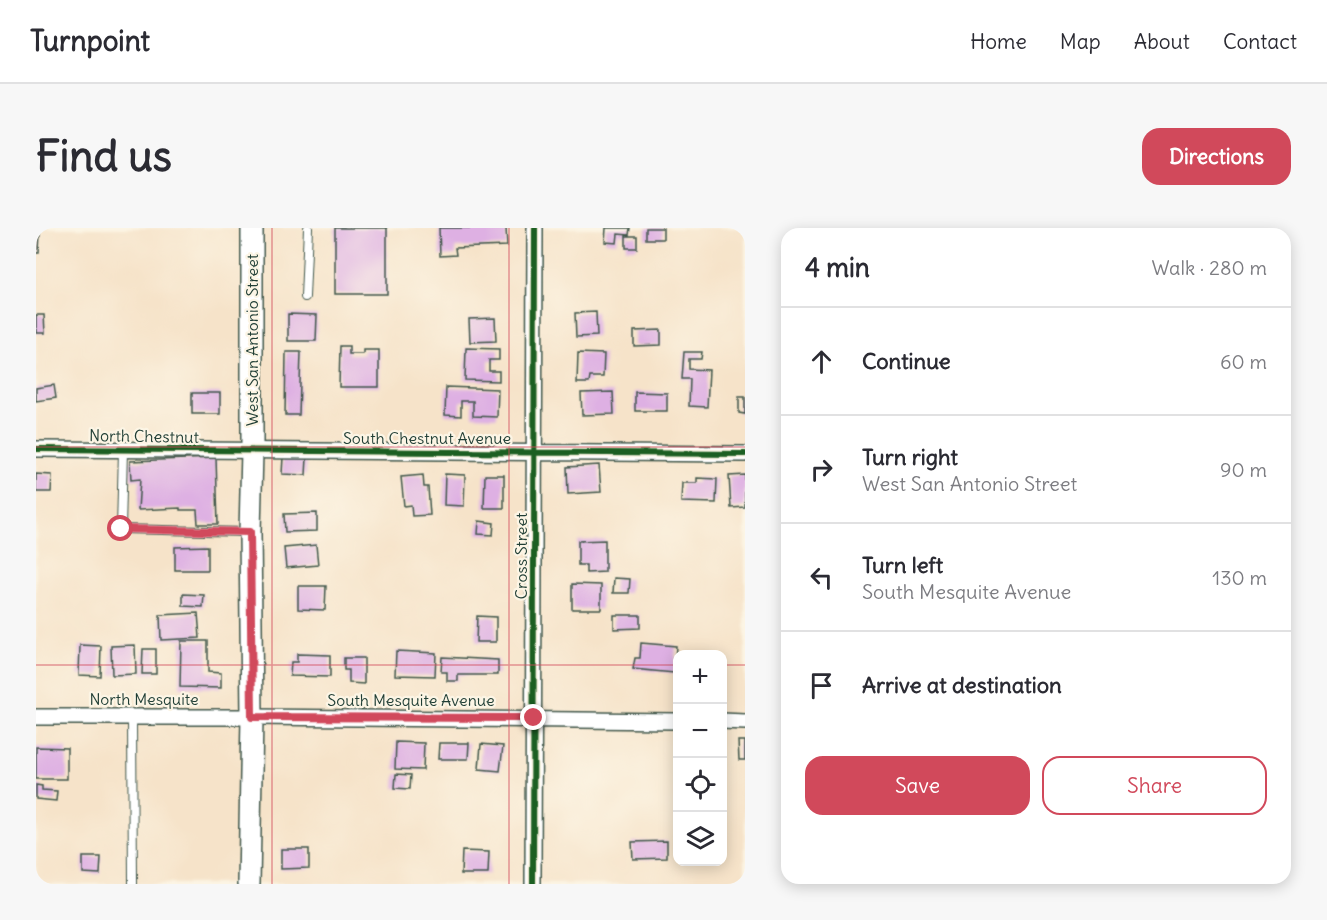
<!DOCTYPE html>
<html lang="en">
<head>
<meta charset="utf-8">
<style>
  body { margin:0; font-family:Delius,sans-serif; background:#f7f7f7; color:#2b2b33 }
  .controls { position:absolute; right:18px; bottom:18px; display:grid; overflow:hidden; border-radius:12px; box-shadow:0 3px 15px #0003 }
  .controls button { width:54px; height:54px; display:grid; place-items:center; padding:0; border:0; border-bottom:2px solid #e1e1e2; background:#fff; color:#2b2b33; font:30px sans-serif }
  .stop { position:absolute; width:18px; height:18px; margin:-14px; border:4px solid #d1495b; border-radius:50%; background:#fff }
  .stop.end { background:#d1495b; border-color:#fff; box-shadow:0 2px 6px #0008 }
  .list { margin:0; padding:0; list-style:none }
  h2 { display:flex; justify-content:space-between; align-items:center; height:78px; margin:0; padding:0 24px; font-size:26px }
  h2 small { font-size:20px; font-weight:400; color:#7c7c81 }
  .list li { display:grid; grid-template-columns:39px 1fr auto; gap:18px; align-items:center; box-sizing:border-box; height:108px; padding:0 24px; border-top:2px solid #e1e1e2 }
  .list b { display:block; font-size:22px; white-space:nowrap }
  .list p { margin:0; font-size:20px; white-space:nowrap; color:#7c7c81 }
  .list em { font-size:20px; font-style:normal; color:#7c7c81 }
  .actions { display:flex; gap:12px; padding:18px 24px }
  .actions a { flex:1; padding:14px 0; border:2px solid #d1495b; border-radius:18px; text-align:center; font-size:21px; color:#d1495b }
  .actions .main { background:#d1495b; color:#fff }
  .icon { flex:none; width:33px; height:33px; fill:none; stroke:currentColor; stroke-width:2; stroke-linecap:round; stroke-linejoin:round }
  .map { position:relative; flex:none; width:709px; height:656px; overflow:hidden; border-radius:18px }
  header { display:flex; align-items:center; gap:36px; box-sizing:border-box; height:84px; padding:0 30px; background:#fff; border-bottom:2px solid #e1e1e2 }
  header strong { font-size:28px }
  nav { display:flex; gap:33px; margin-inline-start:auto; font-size:21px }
  .intro { display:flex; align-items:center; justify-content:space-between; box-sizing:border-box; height:144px; padding:0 36px }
  h1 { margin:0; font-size:42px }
  .button { padding:15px 27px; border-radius:18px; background:#d1495b; color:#fff; font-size:21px; font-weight:700 }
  main { display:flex; gap:36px; padding:0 36px }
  aside { flex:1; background:#fff; border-radius:18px; box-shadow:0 3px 15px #0003 }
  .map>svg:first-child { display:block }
</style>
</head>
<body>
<header>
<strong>Turnpoint</strong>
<nav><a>Home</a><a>Map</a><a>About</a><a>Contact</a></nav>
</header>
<div class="intro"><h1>Find us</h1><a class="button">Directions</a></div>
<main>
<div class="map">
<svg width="709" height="656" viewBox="0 0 709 656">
  <rect width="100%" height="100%" fill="#fcf5e5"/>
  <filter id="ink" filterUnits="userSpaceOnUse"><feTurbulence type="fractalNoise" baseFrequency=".0167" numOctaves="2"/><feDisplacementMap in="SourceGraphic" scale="12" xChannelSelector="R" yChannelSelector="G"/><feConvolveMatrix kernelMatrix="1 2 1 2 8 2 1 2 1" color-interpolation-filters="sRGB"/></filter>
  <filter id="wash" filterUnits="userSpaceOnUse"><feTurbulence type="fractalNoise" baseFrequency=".008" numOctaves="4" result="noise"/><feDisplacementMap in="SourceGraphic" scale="24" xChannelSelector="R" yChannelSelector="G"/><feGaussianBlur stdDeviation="1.35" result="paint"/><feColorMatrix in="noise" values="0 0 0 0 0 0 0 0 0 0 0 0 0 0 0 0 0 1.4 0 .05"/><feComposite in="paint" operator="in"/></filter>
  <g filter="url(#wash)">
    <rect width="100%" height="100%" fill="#f6e3c9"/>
    <g id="blocks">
      <path fill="#deb0e3" d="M299,0h52v66h-52z
        M403,0h67l1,18 -52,2 1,7 -16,1z
        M570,0h24l-1,7 -11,-1 -1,9 -12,-1z
        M610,0h17v11h-17z
        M0,4h4l-1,21h-3z
        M590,8h11v12h-11z
        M560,84l1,24 -21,1 -1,-24z
        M252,86l29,1 -1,26h-28z
        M0,87h8l1,18h-9z
        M459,90l1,23 -26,1 -1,-23z
        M625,102v15l-27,1v-15z
        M304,118h9v8h14v-4h16v37h-40z
        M430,120l33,1v11h-10v11h10v10l-34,-1z
        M250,124h15l-2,63h-14z
        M648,124h18l-1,7h-12v10l20,1 -2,37 -18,-1 1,-27h-8z
        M542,125l26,1 -1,23h-13l-1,6h-12z
        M18,157l2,13 -20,3v-13z
        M410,159l52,2 -1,28 -24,-1v-15h-12v15l-16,-1z
        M577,164l1,22 -32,1 -1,-22z
        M599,164l32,1v18h-32z
        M156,165h28v21h-28z
        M703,169h6v17l-6,-1z
        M247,229l24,1 -1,17 -24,-1z
        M180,230l2,66h-20l-1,-14h-17v-2l-42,2 2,-31 -9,1 -1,-19z
        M563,237l2,27 -33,2 -1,-27z
        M0,246l16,1 -1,17h-15z
        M409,246l20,1 -1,31 -20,-1z
        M387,247l1,12h4l2,28 -18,1 -1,-11 -7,1 -3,-29z
        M449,247h19v33h-20z
        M709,247v32l-14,1 -2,-32z
        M661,250l20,1 -1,24 -35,-1 1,-19h15z
        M281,285v18l-32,1 -1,-18z
        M443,293l15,2 -1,12 -15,-1z
        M569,312v32l-19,1v-8h-8v-24z
        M280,317l2,20 -32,3 -2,-20z
        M172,318v24h-33v-23z
        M578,350l16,1 -1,14h-16z
        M536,356l29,1v24h-29z
        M262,358h28l-1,24 -27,-1z
        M147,366l21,1 -1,12 -20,-1z
        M162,385l2,25 -39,2 -1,-25z
        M578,387h26v13l-26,1z
        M441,388l19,1v25h-20z
        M145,413h27v31l13,1v15l-41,-1z
        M605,415l35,3 -2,27 -41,-4 2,-11h5z
        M44,417l21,1 -1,30 -21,-1z
        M99,417l1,29 -24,1 -1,-29z
        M107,421h13v25h-14z
        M360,423l40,2 -1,23 -40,-1z
        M261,426l33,1v22l-40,-1 1,-14h6z
        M406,429l56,3v15h-40v6h-11v-9h-6z
        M308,430h20v26l-15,-1v-13h-5z
        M702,513h7v19h-6z
        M360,514l28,1 -1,27 -28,-1z
        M403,515h30l-1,16h-30z
        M445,516l22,2 -3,25 -21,-2z
        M0,519l31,1v31h-31z
        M360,546l15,1 -1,14 -15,-1z
        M0,557l6,1v4l15,1 -1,10 -20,-2z
        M631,613v17l-34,1 -1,-17z
        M245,621h28v19l-28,1z
        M426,623l27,1 -1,22h-27z
        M47,629h18l-1,17 -17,-1z"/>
    </g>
  </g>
  <g filter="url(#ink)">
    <use href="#blocks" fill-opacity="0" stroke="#3f564a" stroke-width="1.5"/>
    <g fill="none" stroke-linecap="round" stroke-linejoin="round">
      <defs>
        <path id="lane" d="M269,69l3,-69
          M87,222l-2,79 126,3
          M96,489l1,167"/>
        <path id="street" d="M0,221l709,5
          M0,489h216l426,4
          M686,493l23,1
          M497,656l2,-656"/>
        <path id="secondary" d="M213,656l3,-167 -2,-185 2,-81v-223"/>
      </defs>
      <use href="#lane" stroke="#3f564a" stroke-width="10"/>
      <use href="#street" stroke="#3f564a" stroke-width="18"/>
      <use href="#secondary" stroke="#3f564a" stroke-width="24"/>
      <use href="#lane" stroke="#fff" stroke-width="8"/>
      <use href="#street" stroke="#fff" stroke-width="15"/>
      <use href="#secondary" stroke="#fff" stroke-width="21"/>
      <defs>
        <path id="cycleway" d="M0,221l709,5
          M497,656l2,-656"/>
      </defs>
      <use href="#cycleway" stroke="#fcf5e5" stroke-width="10"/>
      <use href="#cycleway" stroke="#1b5e20" stroke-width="6"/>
    </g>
  </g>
  <g fill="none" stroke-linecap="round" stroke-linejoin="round" filter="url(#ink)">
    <path stroke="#d1495b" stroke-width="8" d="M85,301l129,3 2,185 282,1"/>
  </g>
  <path fill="none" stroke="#d1495b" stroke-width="1.5" stroke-opacity="0.55" d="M236,0v656M473,0v656M0,219h709M0,437h642M686,437h23"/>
  <g text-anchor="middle" stroke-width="4.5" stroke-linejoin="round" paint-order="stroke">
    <g font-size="16" fill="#1f3d34" stroke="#fcf5e5">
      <text transform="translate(216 112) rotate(-90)" y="6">West San Antonio Street</text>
      <text transform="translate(108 208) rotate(1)" y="6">North Chestnut</text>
      <text x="391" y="216">South Chestnut Avenue</text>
      <text transform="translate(485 328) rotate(-90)" y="6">Cross Street</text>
      <text x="108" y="477">North Mesquite</text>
      <text x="375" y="478">South Mesquite Avenue</text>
    </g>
  </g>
</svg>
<div class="controls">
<button>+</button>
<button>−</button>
<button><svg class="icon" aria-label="locate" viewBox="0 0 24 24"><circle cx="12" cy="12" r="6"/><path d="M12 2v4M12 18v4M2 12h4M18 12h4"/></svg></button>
<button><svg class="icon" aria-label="layers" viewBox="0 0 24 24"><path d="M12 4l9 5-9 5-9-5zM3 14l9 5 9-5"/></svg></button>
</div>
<div class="stop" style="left:85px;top:301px"></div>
<div class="stop end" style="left:498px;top:490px"></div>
</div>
<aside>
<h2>4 min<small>Walk · 280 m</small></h2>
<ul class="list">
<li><svg class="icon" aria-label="ahead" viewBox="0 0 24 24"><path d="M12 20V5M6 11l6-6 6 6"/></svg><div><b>Continue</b></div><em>60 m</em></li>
<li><svg class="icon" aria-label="right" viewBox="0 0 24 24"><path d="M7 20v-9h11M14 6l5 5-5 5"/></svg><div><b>Turn right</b><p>West San Antonio Street</p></div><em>90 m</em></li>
<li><svg class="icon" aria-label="left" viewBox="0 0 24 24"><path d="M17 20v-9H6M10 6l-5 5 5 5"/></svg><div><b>Turn left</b><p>South Mesquite Avenue</p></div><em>130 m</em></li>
<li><svg class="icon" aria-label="arrive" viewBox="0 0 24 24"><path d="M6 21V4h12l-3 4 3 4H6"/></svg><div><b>Arrive at destination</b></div></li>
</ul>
<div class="actions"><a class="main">Save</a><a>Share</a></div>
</aside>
</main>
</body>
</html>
